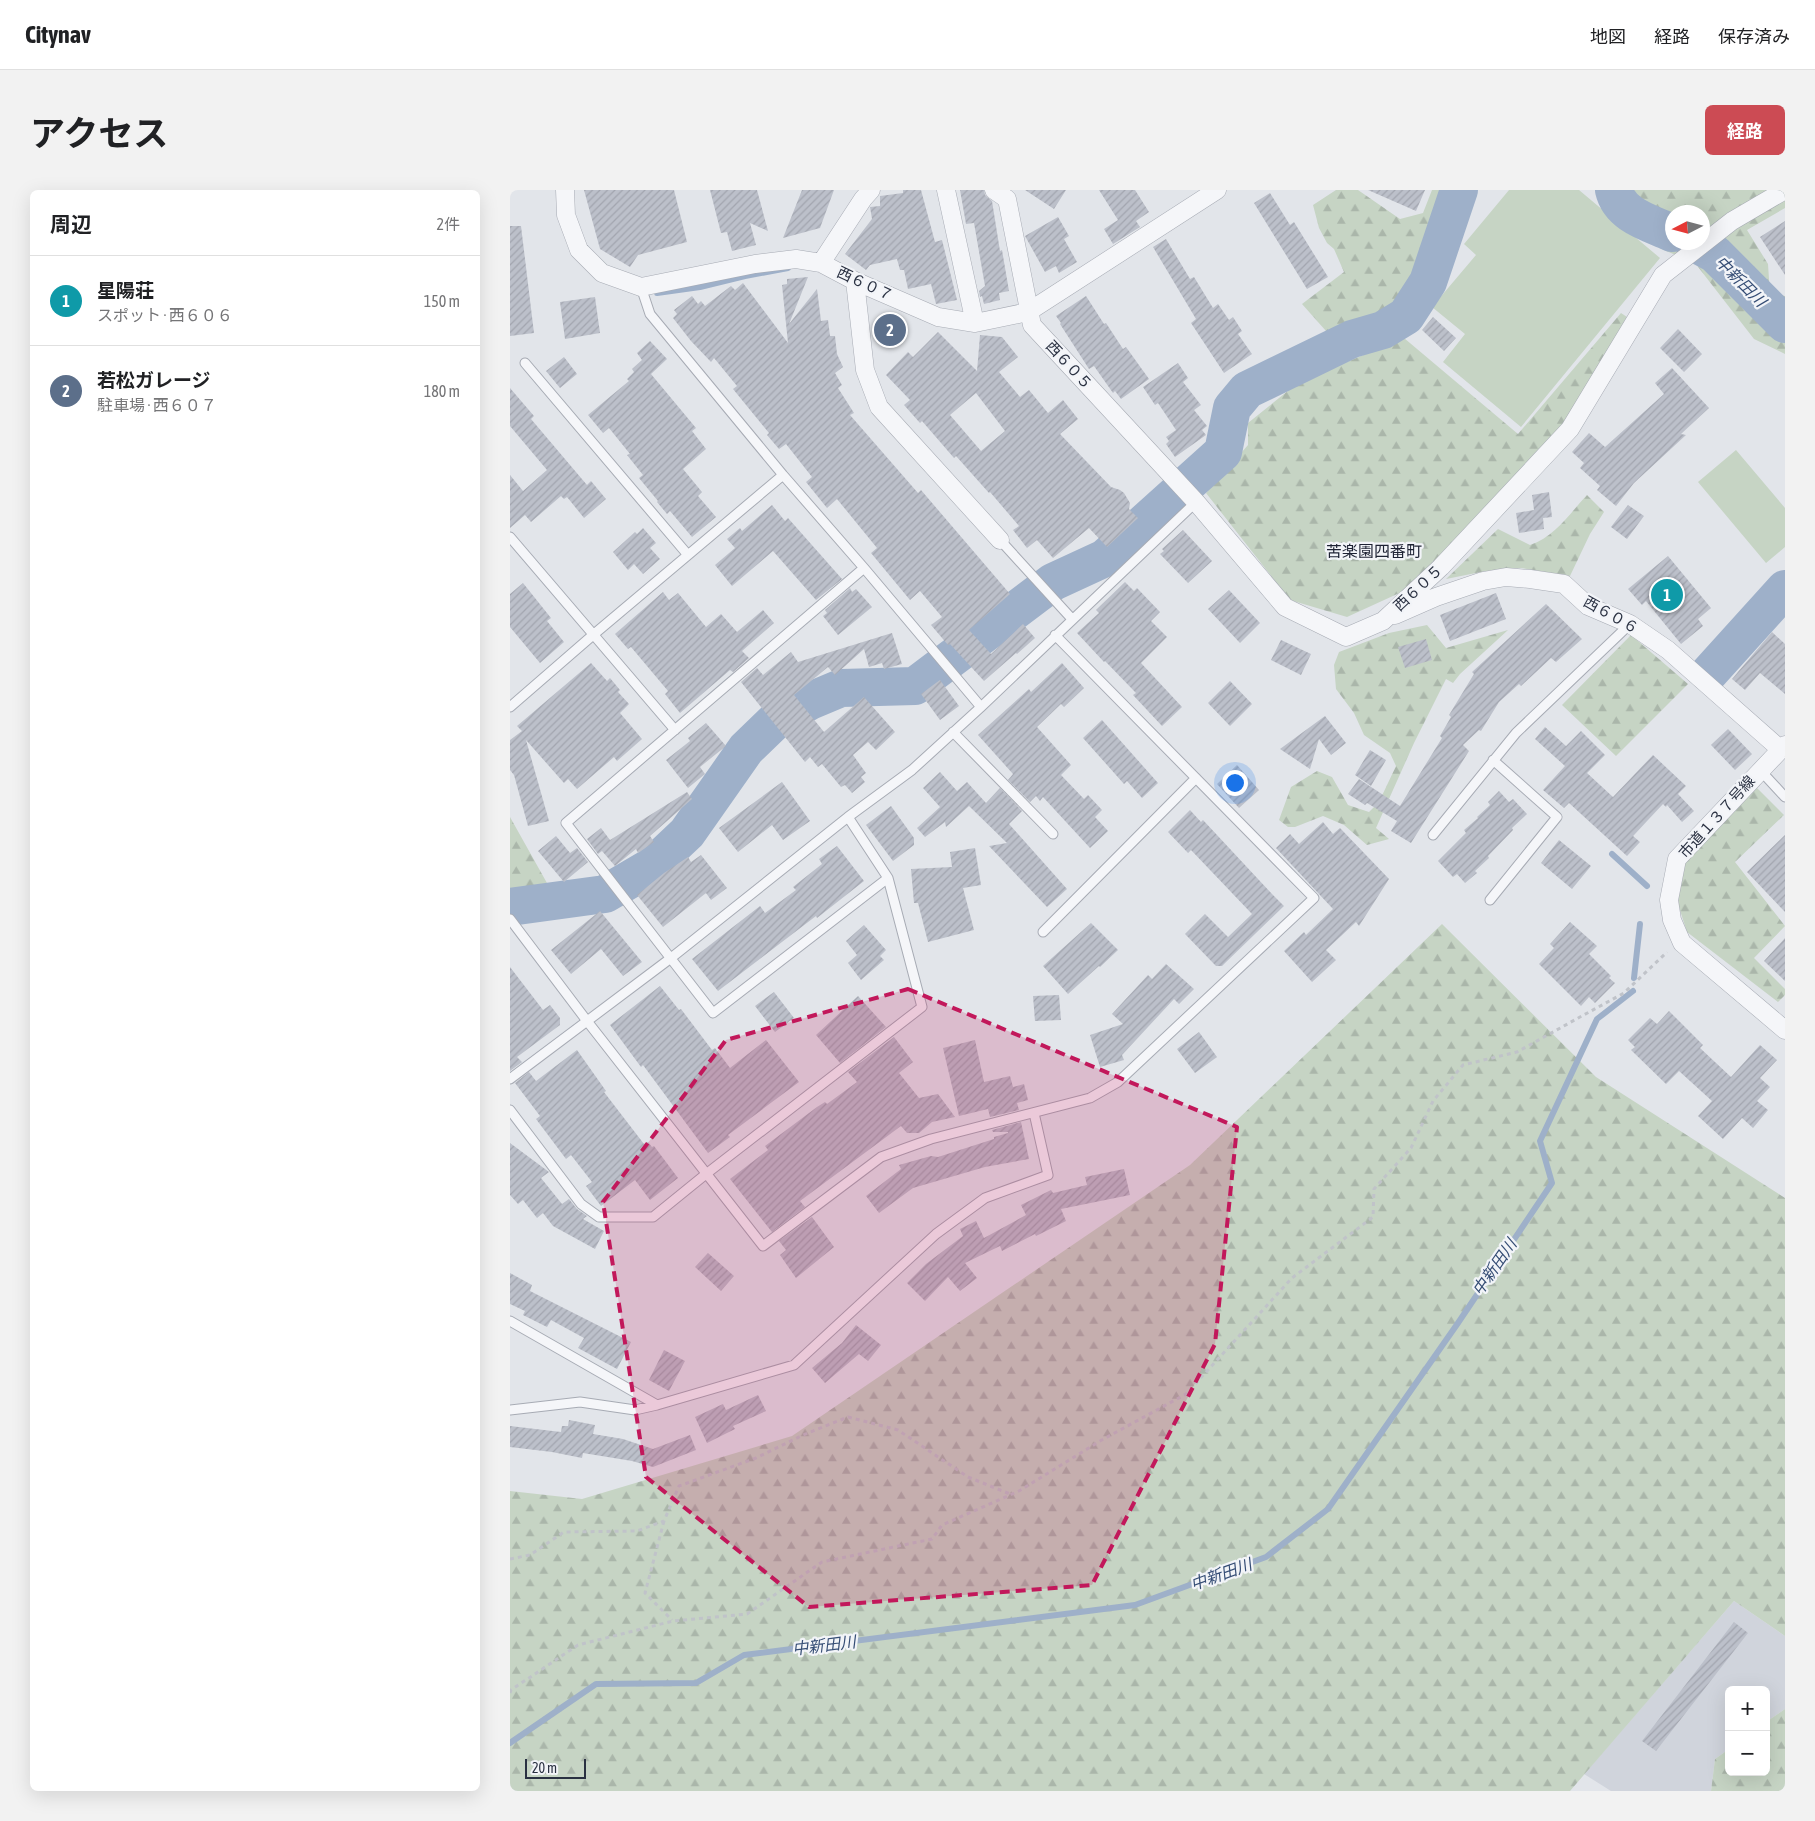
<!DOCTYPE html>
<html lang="ja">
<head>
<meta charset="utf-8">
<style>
  body { margin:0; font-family:"Asap Condensed","Noto Sans JP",sans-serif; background:#f2f2f2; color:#202124 }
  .controls { position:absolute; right:15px; bottom:15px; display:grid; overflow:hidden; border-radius:8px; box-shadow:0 5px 20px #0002 }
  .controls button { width:45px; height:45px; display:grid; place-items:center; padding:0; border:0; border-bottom:1px solid #e0e0e0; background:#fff; color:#202124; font:25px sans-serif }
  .compass { position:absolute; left:1155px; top:15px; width:45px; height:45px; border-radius:50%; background:#fff; box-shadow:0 5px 20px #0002; rotate:264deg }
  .scale { position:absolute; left:15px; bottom:12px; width:61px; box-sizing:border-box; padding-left:5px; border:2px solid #2a3142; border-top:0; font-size:14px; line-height:18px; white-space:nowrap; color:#2a3142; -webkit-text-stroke:4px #f2f4f8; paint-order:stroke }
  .you { position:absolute; left:724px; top:592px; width:18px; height:18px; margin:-12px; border:4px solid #fff; border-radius:50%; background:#1a73e8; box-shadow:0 0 0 8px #1a73e833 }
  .badge { display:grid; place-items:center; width:32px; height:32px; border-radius:50%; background:#cc4b54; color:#fff; font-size:16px; font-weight:700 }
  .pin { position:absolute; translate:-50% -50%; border:2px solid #fff; box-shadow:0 1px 5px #0006 }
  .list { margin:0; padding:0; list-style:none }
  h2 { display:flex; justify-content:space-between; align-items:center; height:65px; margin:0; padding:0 20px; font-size:21px }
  h2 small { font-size:16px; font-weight:400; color:#757577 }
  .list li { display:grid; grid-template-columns:32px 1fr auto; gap:15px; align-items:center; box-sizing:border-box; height:90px; padding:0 20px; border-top:1px solid #e0e0e0 }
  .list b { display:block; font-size:19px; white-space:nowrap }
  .list p { margin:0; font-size:16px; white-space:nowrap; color:#757577 }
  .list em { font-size:16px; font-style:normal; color:#757577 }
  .map { position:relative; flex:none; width:1275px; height:1601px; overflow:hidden; border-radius:8px }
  header { display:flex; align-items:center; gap:30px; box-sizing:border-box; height:70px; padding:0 25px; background:#fff; border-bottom:1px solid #e0e0e0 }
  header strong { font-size:24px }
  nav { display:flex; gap:28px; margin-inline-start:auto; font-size:18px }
  .intro { display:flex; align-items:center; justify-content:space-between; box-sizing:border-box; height:120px; padding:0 30px }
  h1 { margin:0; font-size:35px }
  .button { padding:12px 22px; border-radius:8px; background:#cc4b54; color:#fff; font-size:18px; font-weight:700 }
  main { display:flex; gap:30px; padding:0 30px }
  aside { flex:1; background:#fff; border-radius:8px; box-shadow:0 5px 20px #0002 }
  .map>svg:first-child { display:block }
</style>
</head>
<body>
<header>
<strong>Citynav</strong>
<nav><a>地図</a><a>経路</a><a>保存済み</a></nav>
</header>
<div class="intro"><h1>アクセス</h1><a class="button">経路</a></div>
<main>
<aside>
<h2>周辺<small>2件</small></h2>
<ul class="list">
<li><span class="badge" style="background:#0f9aa8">1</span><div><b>星陽荘</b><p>スポット · 西６０６</p></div><em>150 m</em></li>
<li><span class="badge" style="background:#5c6f8a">2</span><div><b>若松ガレージ</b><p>駐車場 · 西６０７</p></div><em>180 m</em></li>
</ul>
</aside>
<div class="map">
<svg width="1275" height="1601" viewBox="0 0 1275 1601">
  <defs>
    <pattern id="forest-firs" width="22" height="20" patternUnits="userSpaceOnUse" patternTransform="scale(1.25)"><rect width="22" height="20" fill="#c6d4c4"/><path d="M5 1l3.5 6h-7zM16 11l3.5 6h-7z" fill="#aab6aa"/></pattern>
    <pattern id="building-hatch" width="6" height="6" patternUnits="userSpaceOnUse" patternTransform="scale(1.25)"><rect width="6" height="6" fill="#bcc0ca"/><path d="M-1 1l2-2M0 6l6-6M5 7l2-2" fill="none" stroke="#a2a5af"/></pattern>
  </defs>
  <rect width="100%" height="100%" fill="#e2e5ea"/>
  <path fill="#d0d4dc" d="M1224,1411l51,35v73l-19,13v-32h-37v59l-14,10 -4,32h-100l-27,-17z"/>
  <path fill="#c6d4c4" d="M999,0h70l81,68 -139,169 -78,-65 22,-28 -33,-27 44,-52 -12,-11z
    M1226,260l49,58v39l-19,16 -68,-81z"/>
  <path fill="url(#forest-firs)" fill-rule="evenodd" d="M826,0h22l42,29 23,-6 9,-23h20l-24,78 -25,40 -69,32 -32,-36 42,-32 -10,-23 -7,-6 -8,-15 -6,-23z
    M1117,0h158v18l-38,22 21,34 2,30 15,2v58l-31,-15 -59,-76 -36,-15zM1162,22h30v30h-30z
    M1111,123l6,4 -67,115 -154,158 -59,27 -57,-17 -84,-107 42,-48v-22l51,-41 105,-44 114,96z
    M1077,305l17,17 -14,22 -20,42 -49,-8 -35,3 -40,8 52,-50 32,16c25,-8 40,-32 57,-50z
    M917,435l19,23 62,-18 -48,44 -7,9 -7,-4 -32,64 -38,85 13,11 -22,6 -23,-20 -21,-9 -28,11h-7l-9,-7 12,-33 26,-16 15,6 16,28 21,7 10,-10 17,-36 -6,-13 -26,-18 -10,-22 -18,-24 -2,-24 5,-13 50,-19z
    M1121,445l57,49 -72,72 -54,-51z
    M1247,598l27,27 -49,47 50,64 -31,32 31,31v6l-7,7 -91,-70 -10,-31 3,-33z
    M0,627l42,75 -42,15z
    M932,734l154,153 189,121v438l-51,-35 -164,190h-1060v-300l72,8 210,-63 398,-271z
    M1275,1519v82h-74l4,-32 14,-10v23h37v-50z"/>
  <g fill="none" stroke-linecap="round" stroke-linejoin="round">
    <path stroke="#9eb0c9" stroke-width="6" d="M147,103l43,-6 45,-11 43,-8
      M1102,664l35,32
      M1124,788l6,-54
      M0,1553l86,-59 100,-1 48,-28 391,-50 131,-48 62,-48 130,-186 94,-140 -12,-42 57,-122 36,-28"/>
    <path stroke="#9eb0c9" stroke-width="38" d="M1104,0c6,26 37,33 58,43
      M1183,52l22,12 70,70
      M1199,483l76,-84
      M0,717l95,-13 46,-27 36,-34 59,-84 29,-28 35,-20 31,-13 74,-2 138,-104 52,-24 118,-106 9,-44 15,-18 105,-51 31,-9 23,-14 22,-34 31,-92"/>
  </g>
  <path fill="url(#building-hatch)" fill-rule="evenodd" d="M74,0h90l13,52 -49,13 -8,12 -30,-18z
    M200,0h47l11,41 -18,-8 6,22 -24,6 -5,-19 -6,1z
    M292,0h32l-14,38 -37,10z
    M393,0h18l14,52 7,-2 15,60 -21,4 -5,-20 -23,5 -4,-19h-4l-3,-11 -27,6 -4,5 -21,-16 27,-35 -2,-12 10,-1v-10l23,-3z
    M450,0h24l1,5 7,6 8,50 2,-1 7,41 -10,2 1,7 -16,4 -2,-8 -2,1 -1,-6 6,-5 -11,-63 -8,1z
    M515,0h41l-12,19z
    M589,0h36l14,22 -13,9 4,6 -27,17 -9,-15 14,-9z
    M858,0h57l-9,21z
    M760,3l20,32 4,-3 34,55 -21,12 -53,-86z
    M548,27l11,19 -5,3 13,23 -18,11 -3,-7 -11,6 -20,-36z
    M1275,31v54l-25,-38z
    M0,36h11l13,107 -24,3z
    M656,49l24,40 4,-2 19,31 5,-4 11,16 4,-3 9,14 -4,3 14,20 -28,19 -33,-50 5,-4 -43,-72z
    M298,87l-19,47 28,-35 4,32 7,-1 2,16h5l2,18 6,13 -8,6 7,12 -4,3 16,25 -4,2 68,78 3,-3 89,104 -41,36 22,24 32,-30 12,14 -18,16 -1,-1 -32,28 -34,-37 -2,1 -17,-20 11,-8 -22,-26 -10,9 -39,-47 6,-5 -40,-49 -10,9 -21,-26 6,-5 -26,-33 -7,5 -12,-14 2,-2 -36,-44 4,-3 -23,-28 -3,4 -20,-21 -18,-23 4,-4 -3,-4 18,-14 6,8 3,-3 4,5 26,-20 4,4 8,-7 45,60 -6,-58 5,-1v-5z
    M576,106l18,28 2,-1 17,26 3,-2 23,32 -28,20 -6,-8 -2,2 -19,-27 -5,3 -29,-45 1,-1 -5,-7z
    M85,107l5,36 -35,6 -5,-37z
    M923,127l23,21 -12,13 -22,-21z
    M1168,139l24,25 -18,18 -24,-24z
    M428,142l39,39 3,-36 22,2 16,20 -19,15 21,25 9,-7 19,23 15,-13 15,19 -18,15 51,53 9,3 4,3 6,10 -1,6 9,9 -31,29 -18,-19 -36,30 -16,-18 -10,8 -14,-18 6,-4 -29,-34 -1,1 -33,-37 -2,2 -32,-37 -2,2 -16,-18 6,-5 -24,-25 22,-23 5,5zM466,203l29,38 -24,20 -31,-36z
    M140,151l17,18 -16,15 45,54 -4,3 14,18 -23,20 19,23 -4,4 18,21 -24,20 -22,-26 -3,3 -10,-12 1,-1 -19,-23 4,-3 -16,-20 3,-1 -21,-26 -6,5 -15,-18 41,-34 -2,-2 7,-7 -2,-3 10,-9 -5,-7z
    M54,167l13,17 -17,14 -14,-17z
    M668,173l10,15 -5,4 18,23 -7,5 13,16 -5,4 4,5 -31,22 -9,-13 3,-3 -3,-4 10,-7 -18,-27 -3,2 -12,-18z
    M1162,178l37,40 -28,26 5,1 -52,48 -18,23 -19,-16 3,-4 -20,-18 4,-5 -12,-11 17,-19 16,14 59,-53 -9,-11z
    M0,198l24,28 -3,3 56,66 4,-4 15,18 -22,19 -17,-21 -3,2 -3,-3 -30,26 -6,-7 -15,13v-53l13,16 24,-21 -37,-44z
    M1039,302l3,25 -9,1 1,11 -25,4 -3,-20 18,-3 -2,-15z
    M262,315l13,16 3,-3 54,61 -26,21 -43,-49 -41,35 -17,-21 20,-17 -8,-9 13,-11 2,3z
    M1118,315l16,11 -17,23 -16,-12z
    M133,338l13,15 -6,5 10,11 -17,15 -9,-10 -6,6 -15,-18 22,-20 2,2z
    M673,340l29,31 -24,22 -28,-29 4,-3 -2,-2z
    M1158,366l43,52 -13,11 5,7 -22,18 -35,-43 -4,4 -14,-16z
    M615,392l9,9 3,-3 23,24 -9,9 16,16 -26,26 41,44 -20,19 -29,-31 3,-2 -31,-32 -1,1 -27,-29 22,-20 -3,-3z
    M13,393l28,35 -4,3 17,21 -24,21 -30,-36v-33z
    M340,398l2,4 4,-3 16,18 -34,28 -15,-19 4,-3 -2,-3z
    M719,400l31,33 -20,20 -32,-34z
    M153,402l6,8 9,-7 28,34 15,-13 16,18 26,-22 11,13 -32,28 7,7 -16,14 -3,-2 -50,43 -15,-19 3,-3 -37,-44 -3,2 -13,-15z
    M986,403l10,26 -56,22 -10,-26z
    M1036,414l36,35 -26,23 -5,-4 -30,28 -2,-2 -20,18 -18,29 -2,-1 -16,15 6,6 -58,92 -20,-12 6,-10 -30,-18 -2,2 -17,-11 11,-15 41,27 42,-68 -2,-2 11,-19 -2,-2 25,-41 -2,-2z
    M1262,442l13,12v50l-25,-21 -15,17 -13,-11z
    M382,443l10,31 -18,5 -2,-6 -13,4 -5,-18 -29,26 -7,-8 -34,28 30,37 40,-35 31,35 -19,18 -8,-8 -15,13 13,18 -5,4 4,5 -13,11 -7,-8 -4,2 -19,-23 -4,3 -8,-10 -5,5 -64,-80 16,-14 6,7 28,-23 7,10z
    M916,449l6,21 -27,8 -7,-21z
    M771,450l30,14 -10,21 -30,-15z
    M81,473l16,18 3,-3 10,12 -2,2 11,12 -9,9 22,26 -25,22 -3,-4 -37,32 -9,-10 -4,4 -38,-43 23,81 -21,5 -14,-51 -4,-5v-30l12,-9 -5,-5z
    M552,473l22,25 -20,19 -3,-3 -24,23 34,38 -10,10 23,24 4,-4 14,15 -7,7 13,14 -18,17 -47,-51 -3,4 -4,-5 -6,6 -22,-22 5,-6 -35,-39 51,-46 2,3z
    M430,490l19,26 -19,14 -19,-26z
    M720,491l22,23 -22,22 -22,-23z
    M815,526l21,27 -15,12 -12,-16 -9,30 -30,-20z
    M592,530l56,63 -16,15 -15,-17 -3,3 -41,-46z
    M196,533l20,23 -26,21 5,7 -17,14 -22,-28 24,-19 -2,-3z
    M1035,537l21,19 15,-15 24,24 -18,18 26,24 40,-42 33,31 -8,8 16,17 -12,11 -15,-17 -1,2 -3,-3 -30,32 7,6 -13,14 -58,-53 -5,5 -21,-18 22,-24 -30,-27z
    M1218,539l24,25 -17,16 -24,-25z
    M860,560l16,10 -15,26 -16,-11z
    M727,575l22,25 -20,18 -22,-24z
    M430,582l17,19 10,-9 19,21 14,-15 22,23 -13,13 58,65 -20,18 -58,-61 18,-3 -38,-37 -23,21 -1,-5 -20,15 -8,-9 23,-21 -17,-19z
    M272,592l28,39 -27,19 -11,-15 -34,27 -19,-24z
    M989,601l10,11 4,-3 14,15 -15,14 1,2 -25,26 1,2 -14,13 2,2 -12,10 -8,-9 -4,3 -15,-16 28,-28 -2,-3 14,-12 -1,-1 13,-12 -2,-3z
    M177,602l5,7 -42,37 4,6 -16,11 -2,-4 -21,17 -13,-15 -4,3 -11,-15 14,-11 9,12z
    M381,616l23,32v7l-21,16 -27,-36z
    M680,620l11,12 2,-2 69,74 12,12 -62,60h-6l-31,-32 20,-20 23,23 24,-23 -61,-64 -3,3 -20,-21z
    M813,632l10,12 7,-6 49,51 -30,47 -3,-4 -30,28 10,10 -24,22 -28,-31 20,-19 2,3 27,-26 -57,-61 14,-14 9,10z
    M1275,645v77l-38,-40z
    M46,646l14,17 7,-5 11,14 -24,20 -26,-31z
    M1049,650l32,26 -19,23 -31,-26z
    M327,656l27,35 -47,37 -1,-2 -98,75 -26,-32 68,-53 5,7 31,-23 -3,-3 29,-23 -3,-5z
    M465,658l6,37 -18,3 11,42 -46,12 -10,-39h-4l-3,-34 41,-2 -2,-15z
    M191,665l26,33 -16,12 -5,-7 -43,34 -26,-32 27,-22 24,-16 3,5z
    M90,721l42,51 -19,14 -22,-27 -30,25 -20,-24z
    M1060,732l27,24 -8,8 22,22 -2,2 6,5 -20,20 -6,-6 -8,9 -42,-42 15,-16 -4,-4z
    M581,733l27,27 -18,17 -1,-1 -31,28 -25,-28z
    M354,735l22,25 -6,6 4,4 -23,20 -13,-17 9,-8 -11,-14z
    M1275,748v43l-21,-20z
    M656,774l28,25 -15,15 -5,-5 -52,56 2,5 -24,7 -10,-32 33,-11 -11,-10 36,-39 4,4z
    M0,777l33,43 7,-5 10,13v7l-43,32 5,5 -12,9z
    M150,796l19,24 2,-1 31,41 3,-2 15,20 36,-28 33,42 -71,53 2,2 -22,16 -65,-88 -2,2 -31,-42z
    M264,802l20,26 -19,14 -20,-26z
    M549,805l2,25 -26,1 -2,-25z
    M348,806l28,31 -46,36 -24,-28z
    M1159,821l34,34 -3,3 31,29 29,-32 17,15 -17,18 10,9 -13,14 11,9 -15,18 -11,-10 -19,21 -25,-23 14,-15 -33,-30 -13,13 -35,-34 4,-3 -7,-7 22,-22 7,6z
    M689,842l18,25 -22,16 -18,-24z
    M384,847l19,25 -14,11 20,25 19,-4 17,23 -23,5 -13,11h-12l-6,-7 -101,75 5,6 -33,25 -42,-53 38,-29 -3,-4 52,-39 8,-5 2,2 30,-22 -9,-10z
    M465,850l9,42 26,-6 3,11 11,-3 4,16 -11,3 2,7 -29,7 -2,-8 -29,7 -16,-68z
    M67,860l29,41 -2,1 40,52 4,-2 4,5 2,-1 24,32 -28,22 -15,-20 -34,26 -15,-20 6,-4 -21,-27 -5,4 -30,-40 4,-3 -25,-33 14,-11 7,9z
    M511,932l8,37 -44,8 -72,21 -34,25 -13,-17 35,-27 -2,-4 32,-9 7,1 56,-18v-2l14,-4v-1h-15l-1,-2z
    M0,953l39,29 -8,6 21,26 7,-5 8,10 10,7 -4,3 21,12 -9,18 -42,-23 -10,-13 -6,5 -14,-18 -5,4 -8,-9z
    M614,979l6,26 -69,14 5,12 -30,15 -1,-2 -33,17 -2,-5 -35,17 12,15 -17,13 -12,-14 -23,24 -18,-18 19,-19 37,-28 -3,-7 16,-8 8,17 42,-23 -5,-10 30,-15 2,3 34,-8 -2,-8z
    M302,1027l22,30 -38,31 -16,-23 6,-5 -7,-9z
    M198,1063l26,23 -13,15 -26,-24z
    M0,1083l22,12 -2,6 101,51 -14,27 -39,-21 6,-10 -33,-18 -4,7 -24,-12 2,-4 -15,-7z
    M346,1135l25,20 -13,16 -9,-7 -34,29 -13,-15 30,-25z
    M154,1160l21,11 -16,30 -20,-11z
    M248,1205l8,16 -33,15 2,3 -28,14 -12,-26 28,-13 3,6z
    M59,1230l26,5 -2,9 30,5 30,10 37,-14 6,15 -43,17 -21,-6 -49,-8 -1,5 -30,-6 -42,-5v-21l51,6 1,-6h6z
    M1224,1432l14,11 -92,118 -14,-10z"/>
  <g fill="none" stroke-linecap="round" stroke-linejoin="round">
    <defs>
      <path id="service" d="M131,97l9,27 133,161 81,93 117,139
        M15,173l163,192
        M0,347l165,193
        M490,350l72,79
        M354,378l-298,255 147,190 175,-135
        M0,517l83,-72 190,-160
        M443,542l100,102
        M1250,580l25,27
        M923,645l83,-102 114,-109
        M980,710l67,-83 -64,-57
        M0,729l77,102 176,225 118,-89 50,-18 159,-41 28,-16 196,-184 -259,-263
        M533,742l153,-154
        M0,889l161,-121 177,-141 64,-47 69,-63 215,-205
        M0,920l71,94 18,13h54l53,-43 216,-167 -34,-129 -40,-61
        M0,1131l147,84 137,-40 142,-131 49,-36 63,-23 -14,-62
        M0,1220l70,-8 55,8 22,-5"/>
      <path id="minor" d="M55,0l1,25 13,35 23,23 39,14 114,-23 41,-5 25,4 34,18 83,36 37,6 53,-11 189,-122
        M436,0l29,133
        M484,0l13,9 25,126 164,177 89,105 61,30 37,-16 58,-54 129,-138 93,-154 69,-54 53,-31
        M311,73l42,-64 8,-9
        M345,91l10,89 14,37 121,133
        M885,425l41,-18 47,-16 23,-4 24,2 34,5 24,22 42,18 38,26 112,99
        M1275,555l-108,114 -8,41 3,20 10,23 103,87"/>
    </defs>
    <use href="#service" stroke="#a7abb4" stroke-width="11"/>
    <use href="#minor" stroke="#a7abb4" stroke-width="19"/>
    <path stroke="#c0c3c9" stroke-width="3" stroke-dasharray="4 4" stroke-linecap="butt" d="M154,1331l-19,72 27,27
      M0,1369l20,-4 34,-23 73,-1 27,-10 15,-35 77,-28 47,-23 45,-18 50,13 70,47 42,17
      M0,1503l1,-3 67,-45 95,-24 74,-7 75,-52 110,-23 10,-14 77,-34 81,-50 86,-47 106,-116 81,-61 1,-28 37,-41 22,-47 30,-36 54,-13 63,-35 44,-24 43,-41"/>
    <use href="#service" stroke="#f5f6f9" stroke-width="9"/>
    <use href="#minor" stroke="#f5f6f9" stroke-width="18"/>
  </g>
  <path fill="#c2185b" fill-opacity="0.2" stroke="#c2185b" stroke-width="4" stroke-dasharray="10 6" stroke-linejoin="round" d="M398,799l329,138 -22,217 -123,241 -283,22 -163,-130 -43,-275 123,-162z"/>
  <g text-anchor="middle" stroke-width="4.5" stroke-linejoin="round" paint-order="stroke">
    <g font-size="15" fill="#2a3142" stroke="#f2f4f8">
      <text transform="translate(355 94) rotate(25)" y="5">西６０７</text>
      <text transform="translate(559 175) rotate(47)" y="5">西６０５</text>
      <text transform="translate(908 398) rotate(-43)" y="5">西６０５</text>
      <text transform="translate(1101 425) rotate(29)" y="5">西６０６</text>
      <text transform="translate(1207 627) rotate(-48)" y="5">市道１３７号線</text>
    </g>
    <g font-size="16" font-style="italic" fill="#354d75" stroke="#f2f4f8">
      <text transform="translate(1231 91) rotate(45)" y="6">中新田川</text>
      <text transform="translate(984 1077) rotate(-55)" y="6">中新田川</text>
      <text transform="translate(711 1384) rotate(-20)" y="6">中新田川</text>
      <text transform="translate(314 1455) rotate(-7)" y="6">中新田川</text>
    </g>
    <g font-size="16" fill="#1d2233" stroke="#f2f4f8">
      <text x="864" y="367">苦楽園四番町</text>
    </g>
  </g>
</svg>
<div class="controls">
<button>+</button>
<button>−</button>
</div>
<svg class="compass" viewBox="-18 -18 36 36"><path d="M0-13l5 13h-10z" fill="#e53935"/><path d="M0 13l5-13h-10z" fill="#757577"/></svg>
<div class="scale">20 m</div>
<div class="you"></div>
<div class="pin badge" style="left:1157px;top:405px;background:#0f9aa8">1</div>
<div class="pin badge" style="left:380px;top:140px;background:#5c6f8a">2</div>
</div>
</main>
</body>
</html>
